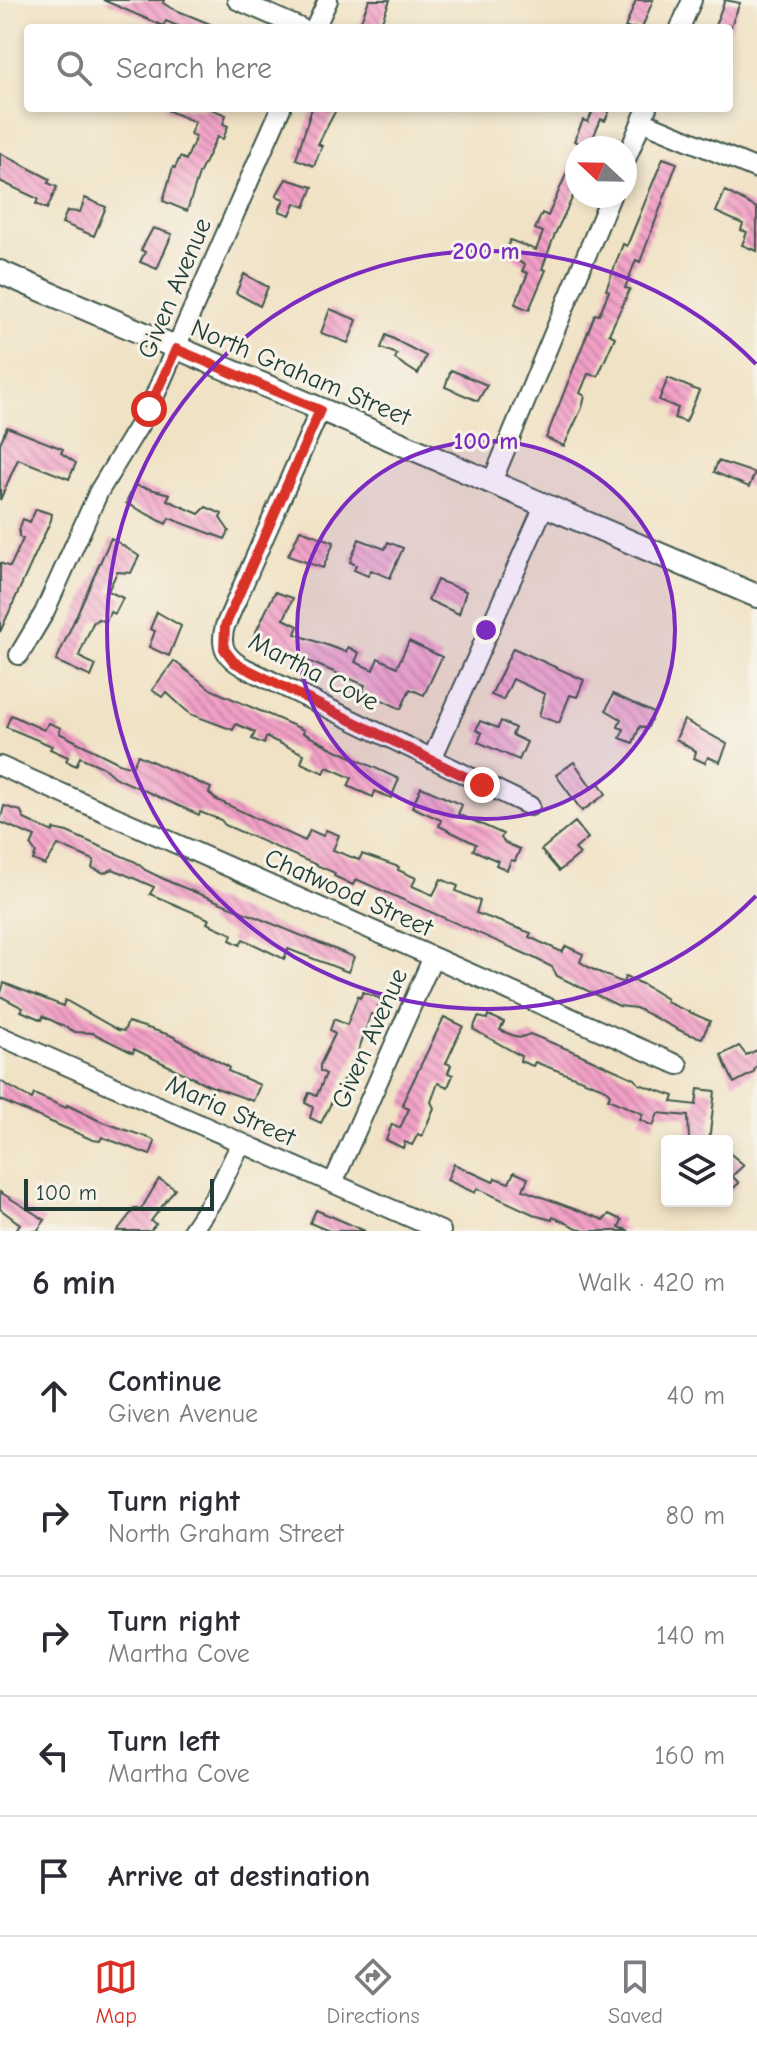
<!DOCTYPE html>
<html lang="en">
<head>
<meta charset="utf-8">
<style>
  body { margin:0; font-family:"Comic Neue",sans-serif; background:#f2f2f3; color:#2b2b33 }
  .controls { position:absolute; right:24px; bottom:24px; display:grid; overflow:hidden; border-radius:8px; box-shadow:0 4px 12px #0003 }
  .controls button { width:72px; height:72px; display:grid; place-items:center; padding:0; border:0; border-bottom:2px solid #e1e1e2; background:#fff; color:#2b2b33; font:40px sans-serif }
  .compass { position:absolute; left:565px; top:136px; width:72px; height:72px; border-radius:50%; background:#fff; box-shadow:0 4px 12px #0003; rotate:292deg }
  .scale { position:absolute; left:24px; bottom:20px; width:190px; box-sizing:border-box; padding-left:8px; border:4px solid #1f3d34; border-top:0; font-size:22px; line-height:28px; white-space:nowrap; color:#1f3d34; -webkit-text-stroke:6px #f7f3e8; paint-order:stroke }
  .stop { position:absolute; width:24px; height:24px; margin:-18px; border:6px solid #d93025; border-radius:50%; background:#fff }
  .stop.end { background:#d93025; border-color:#fff; box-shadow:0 2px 8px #0008 }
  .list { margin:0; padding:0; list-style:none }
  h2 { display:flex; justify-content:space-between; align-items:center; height:104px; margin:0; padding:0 32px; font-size:34px }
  h2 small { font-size:26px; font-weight:400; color:#7c7c81 }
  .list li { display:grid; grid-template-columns:52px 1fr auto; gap:24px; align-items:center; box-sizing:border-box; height:120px; padding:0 32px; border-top:2px solid #e1e1e2 }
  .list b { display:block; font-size:30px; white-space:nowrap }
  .list p { margin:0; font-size:26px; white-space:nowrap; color:#7c7c81 }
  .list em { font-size:26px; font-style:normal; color:#7c7c81 }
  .icon { flex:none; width:44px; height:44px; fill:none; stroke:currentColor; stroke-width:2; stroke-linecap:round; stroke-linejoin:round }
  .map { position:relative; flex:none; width:757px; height:1231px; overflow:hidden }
  .search { position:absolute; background:#fff; box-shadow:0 4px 12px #0003; left:24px; right:24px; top:24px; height:88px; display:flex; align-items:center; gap:20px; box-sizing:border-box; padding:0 28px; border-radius:8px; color:#7c7c81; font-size:30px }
  .sheet { height:704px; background:#fff }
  nav { display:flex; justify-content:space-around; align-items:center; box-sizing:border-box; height:112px; border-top:2px solid #e1e1e2; background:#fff; font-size:22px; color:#7c7c81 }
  nav a { display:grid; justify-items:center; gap:4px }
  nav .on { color:#d93025 }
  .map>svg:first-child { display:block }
</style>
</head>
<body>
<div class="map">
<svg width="757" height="1231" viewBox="0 0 757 1231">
  <defs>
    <pattern id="building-back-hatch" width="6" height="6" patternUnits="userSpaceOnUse" patternTransform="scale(2)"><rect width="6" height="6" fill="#f29fc6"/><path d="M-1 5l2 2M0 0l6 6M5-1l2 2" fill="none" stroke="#c383a2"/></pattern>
  </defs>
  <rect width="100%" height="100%" fill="#f7f3e8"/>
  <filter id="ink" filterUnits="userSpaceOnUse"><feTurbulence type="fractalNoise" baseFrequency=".0125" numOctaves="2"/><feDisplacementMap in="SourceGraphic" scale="16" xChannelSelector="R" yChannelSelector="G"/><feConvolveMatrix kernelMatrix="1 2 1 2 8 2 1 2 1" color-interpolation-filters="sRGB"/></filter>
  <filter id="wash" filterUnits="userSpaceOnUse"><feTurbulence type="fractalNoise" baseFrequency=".006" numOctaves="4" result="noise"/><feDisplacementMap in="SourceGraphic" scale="32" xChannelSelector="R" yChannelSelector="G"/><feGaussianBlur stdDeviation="1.8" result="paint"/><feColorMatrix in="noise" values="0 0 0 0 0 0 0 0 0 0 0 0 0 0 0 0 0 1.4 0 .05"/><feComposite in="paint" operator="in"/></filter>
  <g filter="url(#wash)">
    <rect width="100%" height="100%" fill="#f0e2c5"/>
    <g id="blocks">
      <path fill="url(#building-back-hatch)" d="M103,0h61l-1,3 8,5 49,20h-38l-16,-7 -3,5z
        M369,0h21l-11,28h-21z
        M636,0h17l-11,28h-17z
        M725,0l15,3 -10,25h-16z
        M162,108h47l17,7 -3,9 5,2 -5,13 -6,-2 -18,37 -12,37 -24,-10 10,-34 2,1 5,-11 6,3 10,-23 -6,-3 5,-12z
        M312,108h25l-19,36 4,2 -8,20 -18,-7z
        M594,108h17l-6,13 -4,-2 -12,28 -15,-6 9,-21 5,2z
        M577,149v39l-22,46 -13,35 4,1 -17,40 -14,-6 13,-31 -6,-2 3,-6 -20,-12 5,-13 26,10 7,-18 -8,-3 7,-16 6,3z
        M0,153l50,26 -2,4 9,4 -10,22 -11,-5 2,-5 -38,-18z
        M663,158l14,5 -37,99 -4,-2 -11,28 5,1 -21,45 6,3 -17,39 -10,-2 -8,19 5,3 -3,12 -18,38 -18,-8 49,-124 4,1 10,-24 -3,-1 17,-46 4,2z
        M286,179l27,8 -8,20 -10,-4 -5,12 -11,-4 5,-12 -8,-3z
        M725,191l32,17v43l-15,-6 5,-13 -6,-2 2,-6 -27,-12z
        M85,198l21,9 -12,29 -32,-13 5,-12 13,1z
        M153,228l19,6 -15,35 -17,-7 5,-10 -4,-2z
        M244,274l24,13 -8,19 -24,-13z
        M330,309l27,11 -9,23 -27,-10z
        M386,335l40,21 -8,18 -23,-15 2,-5 -16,-6z
        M451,370l36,15 -9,16 -33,-14z
        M668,378l31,13 -13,31 -12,-4 4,-10 -19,-8z
        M7,427l56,22 -2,4 15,10 -7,16 -51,-20 -18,41v-57z
        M718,461l37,12 -6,14 -35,-15z
        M134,485l36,9 -3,6 32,14 7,-7 16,7 -2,4 9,13 -4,8 -56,-21 -3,6 -40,-21z
        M36,509l16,5 -1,6 -51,112v-69l10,4 13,-28 -4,-2v-7l4,-11 7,3z
        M300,530l34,12 -11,26 -35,-12z
        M111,538l28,18 -8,17 -14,-1 -9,19 15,7 -8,16 -5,-2 -4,10 -8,-3 -5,4 -13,30 -1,4 17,8 -5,12 -35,-16z
        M359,539l26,10 3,-7 15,6 -13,30 -19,-8 -3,6 -14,-6 2,-5 -6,-3z
        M437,580l29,11 -7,23 -31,-14z
        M275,592l18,6 -9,21 14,7 -3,8 51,18 2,-5 11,6 -4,9 18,8 5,-12 19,9 12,-26 33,16 -18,38 -14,-6 -9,20 -38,-18 2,-6 -112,-47z
        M157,612l24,14 -12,30 -20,-9 6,-16 -5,-2z
        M513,648l71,32 -7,17 -7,-2 -11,28 -20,-7 6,-22 -32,-15 -10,21 -12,-5z
        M174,661l38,29 92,40 -1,3 29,15 67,31 -8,19 -16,-7 -2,6 -14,-6 -11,-5 4,-8 -25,-11 -3,6 -23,-10 3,-9 -38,-17 -2,7 -12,-5 3,-7 -19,-8 -3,6 -43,-16 -24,-22 -4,5 -10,-7z
        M613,694l41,19 -7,16 -7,-3 -7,17 -13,-5 4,-9 -6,-2 3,-8 -15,-9z
        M11,715l33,15 5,-7 12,5 -2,5 60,30 13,4 6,-12 73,33 -2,5 6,6 90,42 5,-11 13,6 3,-6 13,5 -6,15 26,10 3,-6 37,13 -1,3 18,8 -4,8 21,9 8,-16 17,7 -2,5 24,10 -4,12 55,20 -2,4 33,15 4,-6 17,8 -3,8 12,7 31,14 2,-6 17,7 25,15 -1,3 44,19 -8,17 -17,-5 -49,-25 -17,-2 -62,-30 -5,-9 -24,-12 -172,-76 -3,6 -19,-9 1,-3 -110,-48 -4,-5 -21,-8 -1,3 -85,-38 -11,-10 -23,-10 -4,9 -10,-5 2,-4 -18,-8 2,-3 -46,-19z
        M684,720l43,24 -7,18 -12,-5 -3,6 -11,-5 2,-6 -20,-13z
        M480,721l18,7 3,-7 14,7 -3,7 15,7 -8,18 -41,-18 4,-9 -6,-3z
        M574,762l18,26 7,-5 7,11 -24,17 -26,-36z
        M421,787l41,18 -4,9 45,20 -2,4 4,5 15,6 -5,12 -4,-1 -4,10 -11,-5 2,-4 -25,-11 3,-6 -37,-18 2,-6 -29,-13z
        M4,806l17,5 3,8 29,13 1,-3 13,3 69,30 9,8 25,12 184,75 -6,15 -60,-23 -4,10 -41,-20 -3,6 -10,-5 2,-6 -25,-11 2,-4 -59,-25 4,-7 -41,-18 -9,4 -12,-5 2,-8 -36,-15 -13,20 -12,-5 3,-7 -5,-7 4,-9 -35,-15z
        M575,822l13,16 -13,11 5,5 -21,17 -18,-21z
        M4,983l59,23 2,-6 53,30 6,1 4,-9 42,13 59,32 -1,4 32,14 -7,16 -45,-16 -74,-36 -1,4 -40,-20 -18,-1 -32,-16 -1,4 -21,-9 2,-3 -23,-12z
        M363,992l18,7 -3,7 7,3 -3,8 -11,-3 -12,35 -38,74 -11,-5 3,-11 -8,-4 4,-10 8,2 9,-21 -6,-3v-6l15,-31 -5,-4 4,-11 13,6 11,-29 2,2z
        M488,1015l16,7 -4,8 19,8 11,-4 47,19 58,26 4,5 35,12 -2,6 24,3 2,-16 17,2 -6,50 -20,-1 -1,-24 -30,-3 -5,13 -13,-6 3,-6 -35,-15 2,-4 -4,-6 -71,-27 -2,4 -13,-5 1,-5 -48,-27 5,-12 9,2z
        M444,1017l19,9 -17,37 5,2 -3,8 5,2 -5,12 -10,-4 -7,19 3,6 -12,28 -4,-2 -6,11 -7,-3 -2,6 -17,-8 6,-16 8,4 9,-19 -6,-3v-4z
        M739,1046l7,9 11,-5v15l-4,8 -19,10 -13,-28z
        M0,1081l32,18 2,-5 32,14 1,-3 33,16 52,18 3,3 -5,13 -48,-18 -2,4 -7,-1 -93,-40z
        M727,1151l17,14 -12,11 7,7 -12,11z
        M454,1164l39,18 2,-4 14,5 5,-11 14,6 -5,12 81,30 5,-6 13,6 -3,7 10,4h-45l-31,-14 -1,3 -15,-4 -60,-28 -2,5 -28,-13z
        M159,1179l16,10 -24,32 5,3 -6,7h-33l18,-23 5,3z
        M0,1192l45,28 -8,11h-22l5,-7 -20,-15z
        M316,1210l24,10 25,11h-36l-19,-8z"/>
    </g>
  </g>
  <g filter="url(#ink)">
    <use href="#blocks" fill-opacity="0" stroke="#3e564a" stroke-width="2"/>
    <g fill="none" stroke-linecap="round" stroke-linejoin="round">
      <defs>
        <path id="minor" d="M237,0l64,28
          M315,28l13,-28
          M680,28l12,-28
          M642,121l115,48
          M625,162l22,-54
          M320,410l-95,216c-6,21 1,32 20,42l285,138
          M491,484l120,-288
          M19,655l25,-42 55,-122 50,-82 132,-301
          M432,759l112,-253
          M0,766l678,299
          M0,1036l441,195
          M333,1183l100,-226
          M192,1231l24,-36 25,-52"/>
        <path id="major" d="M0,272l757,324"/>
      </defs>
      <use href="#minor" stroke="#3e564a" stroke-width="22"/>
      <use href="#major" stroke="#3e564a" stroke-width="26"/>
      <use href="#minor" stroke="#fff" stroke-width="18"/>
      <use href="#major" stroke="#fff" stroke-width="22"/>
    </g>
  </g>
  <g fill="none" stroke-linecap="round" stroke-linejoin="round" filter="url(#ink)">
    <path stroke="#d93025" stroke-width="10" d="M149,409l27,-60 144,61 -95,216 -1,23 10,13 11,6 237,117"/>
  </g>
  <circle cx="486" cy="630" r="189" fill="#7b2cbf" fill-opacity=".12"/>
  <g fill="none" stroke="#7b2cbf" stroke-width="4">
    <circle cx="486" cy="630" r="189"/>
    <path d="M756 896A379 379 0 1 1 756 364"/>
  </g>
  <g text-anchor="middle" stroke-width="6" stroke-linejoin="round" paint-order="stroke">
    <g font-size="26" fill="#1f3d34" stroke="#f7f3e8">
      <text transform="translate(174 288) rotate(-67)" y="9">Given Avenue</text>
      <text transform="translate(301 372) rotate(23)" y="9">North Graham Street</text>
      <text transform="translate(314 671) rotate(27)" y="9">Martha Cove</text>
      <text transform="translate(349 892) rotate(24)" y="9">Chatwood Street</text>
      <text transform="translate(369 1038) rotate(-66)" y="9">Given Avenue</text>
      <text transform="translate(231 1110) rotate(24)" y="9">Maria Street</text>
    </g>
  </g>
  <circle cx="486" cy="630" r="12" fill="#7b2cbf" stroke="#f7f3e8" stroke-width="4"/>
  <g font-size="24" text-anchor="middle" font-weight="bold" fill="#7b2cbf" stroke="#f7f3e8" stroke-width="6" stroke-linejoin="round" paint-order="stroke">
    <text x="486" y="259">200 m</text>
    <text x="486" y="449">100 m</text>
  </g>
</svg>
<div class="controls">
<button><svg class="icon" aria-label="layers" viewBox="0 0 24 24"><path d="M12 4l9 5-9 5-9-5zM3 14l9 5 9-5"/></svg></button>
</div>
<svg class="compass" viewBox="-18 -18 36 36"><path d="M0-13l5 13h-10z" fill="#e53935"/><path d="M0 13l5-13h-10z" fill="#7c7c81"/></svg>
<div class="scale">100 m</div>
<div class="stop" style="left:149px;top:409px"></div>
<div class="stop end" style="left:482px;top:785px"></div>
<div class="search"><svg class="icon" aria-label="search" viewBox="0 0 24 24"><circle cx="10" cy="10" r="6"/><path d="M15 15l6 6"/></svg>Search here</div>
</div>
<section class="sheet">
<h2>6 min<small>Walk · 420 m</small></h2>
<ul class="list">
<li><svg class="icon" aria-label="ahead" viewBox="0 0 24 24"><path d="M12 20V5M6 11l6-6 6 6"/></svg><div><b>Continue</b><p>Given Avenue</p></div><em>40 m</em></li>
<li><svg class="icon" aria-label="right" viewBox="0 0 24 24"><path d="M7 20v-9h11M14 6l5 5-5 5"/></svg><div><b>Turn right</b><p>North Graham Street</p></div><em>80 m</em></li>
<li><svg class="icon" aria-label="right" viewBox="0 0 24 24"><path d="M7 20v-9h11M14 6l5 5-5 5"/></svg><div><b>Turn right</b><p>Martha Cove</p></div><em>140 m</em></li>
<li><svg class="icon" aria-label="left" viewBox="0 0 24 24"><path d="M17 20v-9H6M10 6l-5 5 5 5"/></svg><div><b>Turn left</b><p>Martha Cove</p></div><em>160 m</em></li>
<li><svg class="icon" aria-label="arrive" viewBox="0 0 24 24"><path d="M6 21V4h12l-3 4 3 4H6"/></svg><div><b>Arrive at destination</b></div></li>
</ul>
</section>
<nav>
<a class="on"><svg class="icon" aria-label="map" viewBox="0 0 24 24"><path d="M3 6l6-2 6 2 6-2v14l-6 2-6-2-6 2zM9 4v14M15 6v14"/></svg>Map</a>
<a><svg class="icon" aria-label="directions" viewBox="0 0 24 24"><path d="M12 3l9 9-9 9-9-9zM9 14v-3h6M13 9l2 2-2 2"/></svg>Directions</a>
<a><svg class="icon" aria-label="saved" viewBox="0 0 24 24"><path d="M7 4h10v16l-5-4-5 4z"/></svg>Saved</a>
</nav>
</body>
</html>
